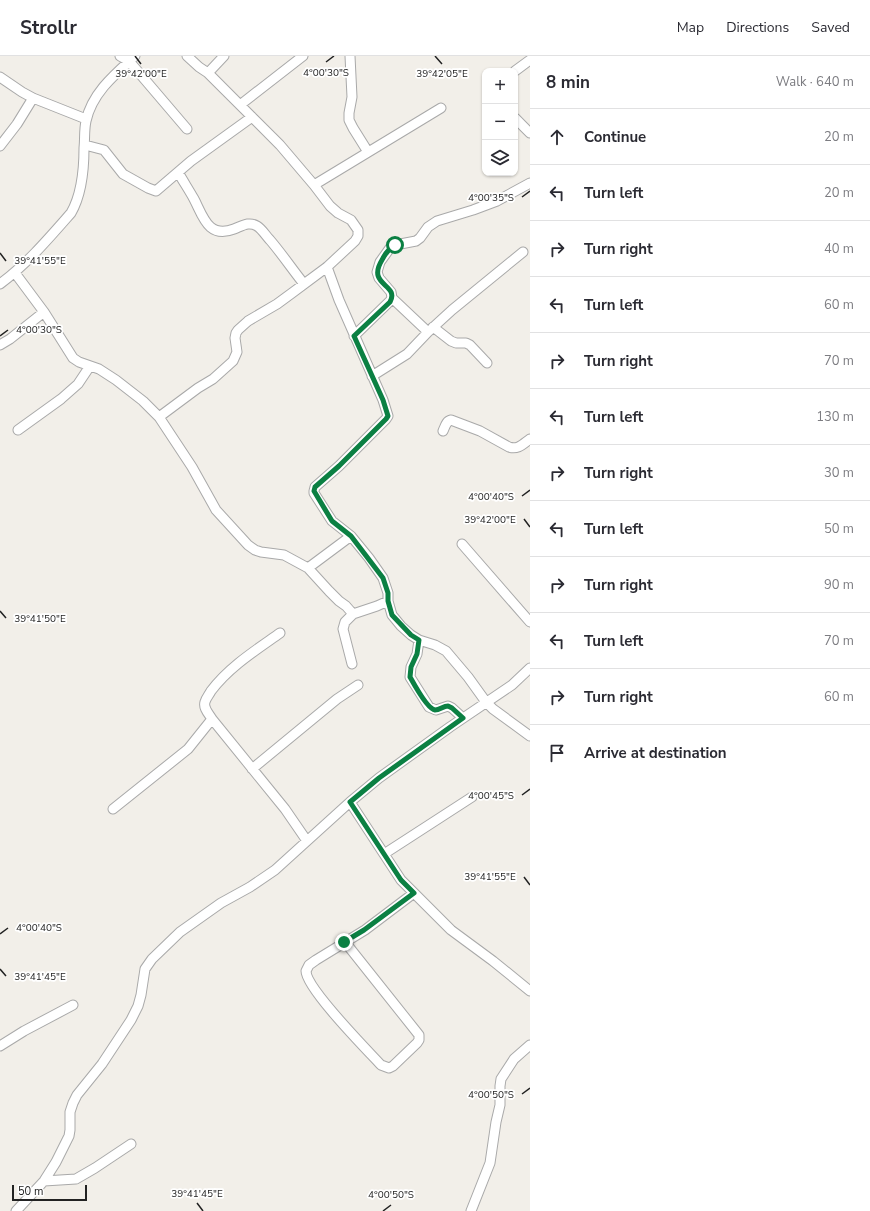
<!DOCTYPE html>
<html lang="en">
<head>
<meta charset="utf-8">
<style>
  body { margin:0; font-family:"Nunito Sans",sans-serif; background:#f2f2f3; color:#2b2b33 }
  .controls { position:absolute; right:12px; top:12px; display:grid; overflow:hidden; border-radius:8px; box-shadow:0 1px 3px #0004 }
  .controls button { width:36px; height:36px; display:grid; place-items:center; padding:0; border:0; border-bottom:1px solid #e1e1e2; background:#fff; color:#2b2b33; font:20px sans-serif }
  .scale { position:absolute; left:12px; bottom:10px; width:75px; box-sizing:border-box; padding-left:4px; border:2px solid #222; border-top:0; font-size:11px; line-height:14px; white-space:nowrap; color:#222; -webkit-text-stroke:3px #fff; paint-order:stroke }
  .stop { position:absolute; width:12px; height:12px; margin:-9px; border:3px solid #0b8043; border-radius:50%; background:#fff }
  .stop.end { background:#0b8043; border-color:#fff; box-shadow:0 1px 4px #0008 }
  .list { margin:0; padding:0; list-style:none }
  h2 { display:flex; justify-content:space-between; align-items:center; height:52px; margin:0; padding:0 16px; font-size:17px }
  h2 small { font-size:13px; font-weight:400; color:#7c7c81 }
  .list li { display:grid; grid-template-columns:26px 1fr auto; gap:12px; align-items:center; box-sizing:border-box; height:56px; padding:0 16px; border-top:1px solid #e1e1e2 }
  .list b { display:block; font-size:15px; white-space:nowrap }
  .list em { font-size:13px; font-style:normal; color:#7c7c81 }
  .icon { flex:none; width:22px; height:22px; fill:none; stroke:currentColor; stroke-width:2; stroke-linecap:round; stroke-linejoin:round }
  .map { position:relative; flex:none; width:530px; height:1155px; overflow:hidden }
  header { display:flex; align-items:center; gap:24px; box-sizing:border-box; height:56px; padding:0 20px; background:#fff; border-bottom:1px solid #e1e1e2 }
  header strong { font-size:19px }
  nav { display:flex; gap:22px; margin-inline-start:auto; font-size:14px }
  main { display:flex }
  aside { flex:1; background:#fff }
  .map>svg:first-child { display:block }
</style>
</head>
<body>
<header>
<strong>Strollr</strong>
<nav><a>Map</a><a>Directions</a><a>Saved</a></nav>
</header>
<main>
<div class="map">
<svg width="530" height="1155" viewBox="0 0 530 1155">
  <rect width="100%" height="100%" fill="#f2efe9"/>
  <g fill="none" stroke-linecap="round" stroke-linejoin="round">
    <defs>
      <path id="minor" d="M120,0l9,5 58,68
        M350,0l2,41 -3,16v7l4,8 15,24
        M515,15l15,-11
        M208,17l16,-17
        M0,21l22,15 11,6 53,21
        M240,49l63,-49
        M515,62l15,15
        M85,89l19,5 19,24 25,14 8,3 35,-30 61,-44
        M0,90l17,-22 16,-26
        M178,116c5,9 11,18 16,27 9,17 14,40 40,30 8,-3 15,-8 23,-3 5,3 9,10 13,14 12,14 22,29 34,44
        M314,129l127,-77
        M327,211l12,33 44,100 5,16 -2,3 -47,47 -24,21 -1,4v2l18,28 19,15 18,22 14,20 5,15v8l4,14 9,11 10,9 8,5 16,5 11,6 22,26 18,25 7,7 37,27
        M15,217l29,39 29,46 6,4 20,7 17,11 27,21 16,16 33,50 24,43 32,35 7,5 6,2 23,3 24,13 21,23 10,10 7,5 7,8 -8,8 -2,7 9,35
        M0,228c27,-20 49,-46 71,-71 11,-19 13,-43 13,-65 1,-9 0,-18 2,-27 6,-28 29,-47 49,-65
        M392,242l36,34
        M433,271l18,14 5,2h10l4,2 17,18
        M354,280l36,-35 2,-3 -1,-6 -12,-14 -2,-6 3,-10 10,-14 5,-3 21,-4 4,-3 8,-11 9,-6 36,-11 24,-9 33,-18
        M0,289l10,-6 34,-27
        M372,320l35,-22 21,-22 24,-22 71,-58
        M159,361l39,-29 15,-9 20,-18 4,-9 -2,-14 1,-5 2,-3 10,-9 29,-17 15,-11 35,-26 28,-26 3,-5v-6l-7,-10 -13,-7 -8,-7 -16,-21 -34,-40 -72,-72 -9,-6 -12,-11
        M18,374l43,-31 17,-15 12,-18
        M443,375c2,-4 3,-10 8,-11l29,11 29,16c9,3 14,-3 21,-8
        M462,488l68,78
        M308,512l43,-32
        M353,558l24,-8 11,-5
        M280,577c-24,17 -51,34 -69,58 -2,4 -5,7 -6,11 -2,6 4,12 7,17l73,90 22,32
        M419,584l-2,14 -6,13 -1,10 19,30 7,3 12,-4 4,2 11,10
        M252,713l85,-70 21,-14
        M350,746l51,78 50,50 42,31 37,30
        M113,753l75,-60 24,-30
        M384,798l88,-57
        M345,886l74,93v5l-2,3 -24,23 -4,2 -8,-3c-14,-15 -75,-77 -75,-94l3,-6 7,-5 49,-30 49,-37
        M0,990l24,-15 49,-26
        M44,1125l32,-2 19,-11 36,-24
        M16,1155l28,-30 12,-19 13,-26 1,-6v-18l3,-9 4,-8 25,-31 29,-44 7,-14 3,-11 4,-26 7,-10 28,-27 41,-29 29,-16 25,-17 75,-68 29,-24 71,-51 62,-42 18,-17
        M471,1155l19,-48 6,-41 4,-17v-19l1,-7 13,-20 16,-14"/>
    </defs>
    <use href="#minor" stroke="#a9a9a9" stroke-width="11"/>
    <use href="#minor" stroke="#fff" stroke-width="9"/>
  </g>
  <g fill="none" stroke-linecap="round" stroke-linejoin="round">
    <path stroke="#0b8043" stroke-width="5" d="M344,886l20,-12 50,-37 -13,-13 -51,-78 29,-24 84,-60 -11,-10 -4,-2c-5,0 -8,4 -13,4 -8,-1 -21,-26 -25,-33l1,-10 6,-13 2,-14 -8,-5 -19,-20 -4,-14v-8l-5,-15 -32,-42 -19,-15 -18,-30 1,-4 24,-21 47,-47 2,-3 -5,-16 -29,-64 36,-34c10,-18 -24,-16 -8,-42 3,-6 6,-11 13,-15"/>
  </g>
  <path fill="none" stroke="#222" stroke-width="1.5" d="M135,0l6,8M435,0l7,8M326,6l8,-6M522,141l8,-6M0,197l6,8M0,280l8,-6M522,440l8,-6M524,463l6,8M0,555l6,7M522,739l8,-6M524,821l6,8M0,878l8,-6M0,913l6,7M522,1038l8,-6M197,1147l6,8M383,1155l8,-6"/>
  <g font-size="10" text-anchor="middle" fill="#222" stroke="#fff" stroke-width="3.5" stroke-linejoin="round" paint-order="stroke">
    <text x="326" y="20">4°00'30"S</text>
    <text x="442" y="21">39°42'05"E</text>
    <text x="141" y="21">39°42'00"E</text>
    <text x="491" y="145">4°00'35"S</text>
    <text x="40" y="208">39°41'55"E</text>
    <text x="39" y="277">4°00'30"S</text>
    <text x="491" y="444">4°00'40"S</text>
    <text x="490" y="467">39°42'00"E</text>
    <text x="40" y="566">39°41'50"E</text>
    <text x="491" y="743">4°00'45"S</text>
    <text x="490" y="824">39°41'55"E</text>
    <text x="39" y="875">4°00'40"S</text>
    <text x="40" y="924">39°41'45"E</text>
    <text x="491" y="1042">4°00'50"S</text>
    <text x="197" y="1141">39°41'45"E</text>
    <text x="391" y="1142">4°00'50"S</text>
  </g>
</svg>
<div class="controls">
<button>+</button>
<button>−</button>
<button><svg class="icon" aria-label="layers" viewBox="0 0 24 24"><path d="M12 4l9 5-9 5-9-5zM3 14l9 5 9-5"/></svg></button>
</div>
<div class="scale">50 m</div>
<div class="stop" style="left:395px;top:189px"></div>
<div class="stop end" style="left:344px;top:886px"></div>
</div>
<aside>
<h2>8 min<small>Walk · 640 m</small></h2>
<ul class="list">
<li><svg class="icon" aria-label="ahead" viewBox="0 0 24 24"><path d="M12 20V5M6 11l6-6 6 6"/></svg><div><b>Continue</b></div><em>20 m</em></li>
<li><svg class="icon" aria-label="left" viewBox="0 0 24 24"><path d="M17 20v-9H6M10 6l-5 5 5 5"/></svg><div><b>Turn left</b></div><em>20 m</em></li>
<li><svg class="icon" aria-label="right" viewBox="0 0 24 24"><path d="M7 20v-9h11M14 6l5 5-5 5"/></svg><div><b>Turn right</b></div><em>40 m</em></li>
<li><svg class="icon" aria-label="left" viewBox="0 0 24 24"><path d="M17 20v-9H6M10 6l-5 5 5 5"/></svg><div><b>Turn left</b></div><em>60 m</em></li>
<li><svg class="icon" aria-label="right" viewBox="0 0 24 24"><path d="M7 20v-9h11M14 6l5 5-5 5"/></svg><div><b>Turn right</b></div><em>70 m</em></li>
<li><svg class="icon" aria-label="left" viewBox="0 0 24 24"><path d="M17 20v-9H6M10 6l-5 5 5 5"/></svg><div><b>Turn left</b></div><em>130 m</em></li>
<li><svg class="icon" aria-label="right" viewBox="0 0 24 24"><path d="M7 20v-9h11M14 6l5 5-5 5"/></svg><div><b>Turn right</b></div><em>30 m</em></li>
<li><svg class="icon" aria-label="left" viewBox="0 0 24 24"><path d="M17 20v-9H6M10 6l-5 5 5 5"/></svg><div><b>Turn left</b></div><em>50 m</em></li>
<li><svg class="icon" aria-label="right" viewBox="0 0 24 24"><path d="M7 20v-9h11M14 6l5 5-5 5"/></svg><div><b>Turn right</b></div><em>90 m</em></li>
<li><svg class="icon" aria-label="left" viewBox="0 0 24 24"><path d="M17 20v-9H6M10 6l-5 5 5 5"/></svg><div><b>Turn left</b></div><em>70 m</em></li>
<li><svg class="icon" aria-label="right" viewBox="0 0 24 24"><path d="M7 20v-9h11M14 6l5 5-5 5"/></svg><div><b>Turn right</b></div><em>60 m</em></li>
<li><svg class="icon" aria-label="arrive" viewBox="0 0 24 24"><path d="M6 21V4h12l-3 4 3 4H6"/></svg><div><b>Arrive at destination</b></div></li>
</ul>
</aside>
</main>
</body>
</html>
